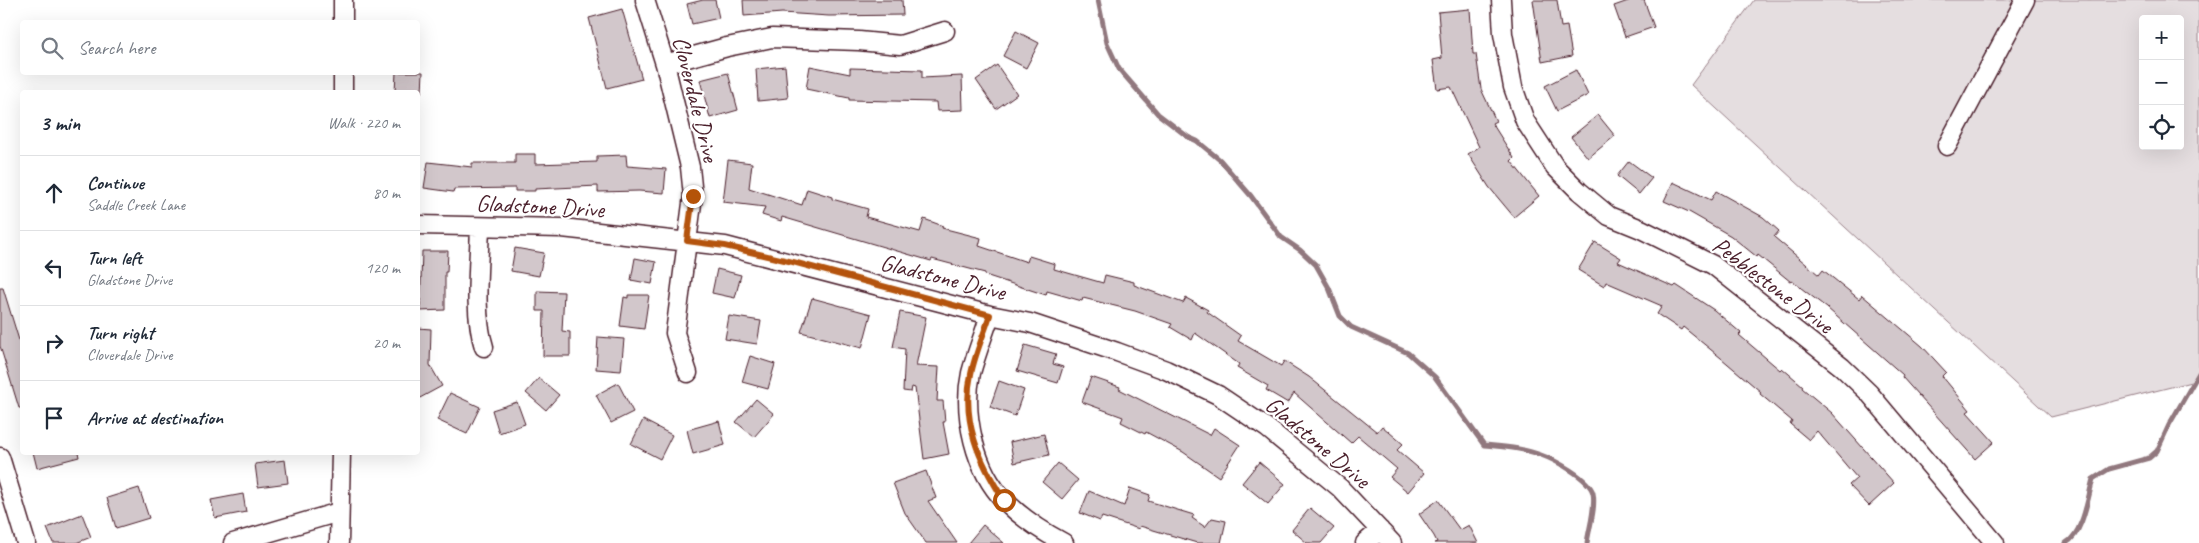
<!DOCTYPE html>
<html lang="en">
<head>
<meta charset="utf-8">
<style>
  body { margin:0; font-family:Caveat,sans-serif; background:#f6f6f7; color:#1f2937 }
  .controls { position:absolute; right:15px; top:15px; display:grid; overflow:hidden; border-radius:5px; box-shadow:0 5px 20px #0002 }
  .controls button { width:45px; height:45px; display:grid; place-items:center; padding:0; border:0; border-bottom:1px solid #e0e1e3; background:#fff; color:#1f2937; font:25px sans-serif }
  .stop { position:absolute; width:15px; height:15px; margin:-11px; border:4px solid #b45309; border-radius:50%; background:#fff }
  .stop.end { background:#b45309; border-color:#fff; box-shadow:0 1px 5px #0008 }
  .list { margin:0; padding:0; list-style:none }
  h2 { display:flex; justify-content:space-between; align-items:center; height:65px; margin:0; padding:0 20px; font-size:21px }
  h2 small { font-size:16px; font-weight:400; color:#747a83 }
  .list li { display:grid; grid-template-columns:32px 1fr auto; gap:15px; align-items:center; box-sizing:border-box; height:75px; padding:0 20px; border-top:1px solid #e0e1e3 }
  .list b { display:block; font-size:19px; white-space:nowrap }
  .list p { margin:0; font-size:16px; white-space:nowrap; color:#747a83 }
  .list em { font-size:16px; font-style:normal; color:#747a83 }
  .icon { flex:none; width:28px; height:28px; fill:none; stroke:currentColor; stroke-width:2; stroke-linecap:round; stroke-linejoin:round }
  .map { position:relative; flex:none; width:2199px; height:543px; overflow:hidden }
  .search { position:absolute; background:#fff; box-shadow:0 5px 20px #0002; left:20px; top:20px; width:400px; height:55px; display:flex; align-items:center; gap:12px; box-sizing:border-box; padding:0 18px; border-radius:5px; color:#747a83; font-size:19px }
  .panel { position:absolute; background:#fff; box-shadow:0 5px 20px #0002; left:20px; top:90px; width:400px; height:365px; border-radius:5px }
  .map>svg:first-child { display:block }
</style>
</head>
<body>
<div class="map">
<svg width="2199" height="543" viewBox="0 0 2199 543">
  <rect width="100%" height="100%" fill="#fff"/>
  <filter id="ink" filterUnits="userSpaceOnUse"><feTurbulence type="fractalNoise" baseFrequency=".02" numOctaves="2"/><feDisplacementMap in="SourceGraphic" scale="10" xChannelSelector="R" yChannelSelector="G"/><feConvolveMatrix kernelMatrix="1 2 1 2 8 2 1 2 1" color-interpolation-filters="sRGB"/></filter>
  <g filter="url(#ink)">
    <path fill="#e5dee0" stroke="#987e86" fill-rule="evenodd" d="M1754,0h445v380l-148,37 -360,-332zM2143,19h37v127h-37z"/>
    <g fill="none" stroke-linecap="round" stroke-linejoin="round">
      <path stroke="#91787e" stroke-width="5" d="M1098,0l9,43 12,26 39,45 30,23 9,4 23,19 31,36 30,41 19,13 16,15 13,23 11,28 11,11 57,26 27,24 49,68c19,2 39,3 57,10 14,5 48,23 52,38 3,15 -4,35 -6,50
        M2066,543c17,-9 22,-46 27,-64l16,-10 40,-11 8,-7 12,-26 30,-52"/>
    </g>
    <path fill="#d2c7cb" stroke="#4a1f2b" d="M703,0h12l4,18 -27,6 -5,-20z
      M743,0h159l1,15 -74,1 -47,-3 -38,3z
      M1533,0h24l4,27 6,-1 5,30 -30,6z
      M1631,0h13l10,27 -29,10 -11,-31z
      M622,9l20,70 -35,9 -18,-70z
      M1470,9l3,45h3l5,35 15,32 -4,2 22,35 -3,3 28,35 -25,21 -25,-30 -21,-33 11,-7 -28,-60 -14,2 -4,-29 9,-2 -4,-46z
      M1016,31l23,12 -13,25 -23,-12z
      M997,65l20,29 -21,15 -20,-29z
      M785,66l3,32 -30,3 -2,-32z
      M810,66l40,8v-6l72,2v8l40,-2 1,34 -26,1 -1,-9 -87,-2v-2l-43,-9z
      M1576,70l12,25 -31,16 -12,-25z
      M396,72h27l-1,20h-27z
      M728,73l10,37 -28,8 -10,-38z
      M1598,115l17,21 -27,22 -17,-21z
      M515,154h20v10l62,-2v-6l29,-1 1,11 39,3 -2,24 -25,-2 -41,1v-6l-63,3v2h-20v-3l-61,1 -1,3 -29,-4 4,-26 44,5v-4h43z
      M728,160l24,3 -3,25 53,17 5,-16 25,8v2l36,10 -2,8 54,15 4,-13 19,7 -1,2 39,10 -2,8 48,16 2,-6 26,8 -1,5 49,14 2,-8 29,7v3l49,18 3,-5 22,12 -1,2 34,24 -3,5 43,25 3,-5 25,16 68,55 5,-6 21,18 -6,6 27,23 -16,19 -18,-15 7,-8 -39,-33 -7,7 -57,-50 -6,10 -22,-13 2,-4 -31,-18 2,-4 -44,-31 -3,7 -22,-13 2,-3 -37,-13 -52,-13 -1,3 -35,-10 -1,4 -61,-20v-2l-53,-14 -1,2 -149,-44 -1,4 -19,-6 3,-8 -42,-5z
      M1629,161l23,17 -13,16 -22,-18z
      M1673,182l38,18 5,-9 47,26 16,14 -5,6 45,38 4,-5 36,29 3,-4 60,51 24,26 -4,4 28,34 -3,2 27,30 -19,17 -73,-82 1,-2 -76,-67 -35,-27 -1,1 -33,-27 -1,2 -26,-21 -42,-24 -25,-11z
      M1595,242l26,16 -3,4 56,25 2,-2 38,25 27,23 -2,2 41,35 2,-2 21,18 -1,2 30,25 62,70 -25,23 -20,-21 8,-7 -40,-47 -8,9 -19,-16 2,-3 -32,-27 1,-2 -40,-34 -38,-31 -2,3 -24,-16 5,-8 -56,-24 -2,4 -26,-16z
      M515,248l29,5 -5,23 -28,-5z
      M422,251h26l-1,21h-2v38l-25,1z
      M635,258l21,4 -4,22 -21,-4z
      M717,269l24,6 -6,23 -23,-5z
      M0,288h3l19,62v58h-3l-19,-62z
      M537,291l27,1 -2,39 8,1v24h-27l1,-45h-7z
      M628,295h21l-5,34 -24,-3 4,-29 4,1z
      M812,298l59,16 -9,34 -61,-16z
      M900,312l26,5 -10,49 23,1 -2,34h6l2,21h-2l6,32 -25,5 -9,-71 -3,-1 -1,5 -8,-1 2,-42 -12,-2z
      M729,316l32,5 -4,23 -32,-5z
      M418,328l13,1 -1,36 12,21 -24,13z
      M598,337l26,2 -3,32 -25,-2z
      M1025,345l31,9 -3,10 10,3 -5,16 -41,-12z
      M750,356l25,8 -7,25 -26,-7z
      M1091,377l29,10 -1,2 91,46 4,-7 26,17 -21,32 -36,-25 -37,-20 -1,2 -24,-12 2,-5 -41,-15z
      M539,378l20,17 -13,15 -20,-17z
      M999,381l25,9 -9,26 -25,-9z
      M618,383l15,29 -22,11 -15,-28z
      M450,393l30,14 -13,27 -30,-14z
      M756,399l18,15 -20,23 -18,-15z
      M517,402l8,22 -26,9 -7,-23z
      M643,420l29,15 -12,24 -29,-15z
      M719,421l6,24 -32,9 -6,-24z
      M1044,434l5,21 -35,8 -4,-21z
      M33,452h45l1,5 -42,11z
      M285,460l3,23 -30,4 -3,-23z
      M1259,462l26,22 -17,20 -26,-21z
      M1058,463l20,17 -16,19 -20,-17z
      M926,471l10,27 -8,3 29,42h-31l-21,-30 -12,-30z
      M139,488l10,30 -33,10 -9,-30z
      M1130,488l20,7 -2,6 46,14 -2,3 13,9 7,-9 14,3 -5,22h-24l-57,-17 -1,3 -37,-12 -2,4 -20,-8 9,-22 35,15z
      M243,494l3,18 -31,6 -4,-18z
      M1438,500l22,30 9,-5 9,18h-44l3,-1 -3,-6 -15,-22z
      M1310,508l24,20 -13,15h-14l-15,-13z
      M82,514l9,23 -15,6h-23l-6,-15z
      M983,525l21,18h-36z"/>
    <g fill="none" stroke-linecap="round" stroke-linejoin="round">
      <defs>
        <path id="minor" d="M645,0l20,64 25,103 3,29 -18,137 13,40
          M1501,0l2,34 10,53 12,34 30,46 24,24 30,25 32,13 72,36 129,102 27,26 126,150
          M343,22v-22
          M665,64l62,-17 45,-9 87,3 41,4 45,-14
          M343,92v-20
          M1947,146l78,-146
          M418,225l144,3 163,18 265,69 40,8 87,29 49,18 52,25 49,33 73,60 52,55
          M480,227c-1,37 -7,85 4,120
          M990,315c-6,19 -14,39 -19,58 -9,41 4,98 34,128 17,17 38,31 59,42
          M0,457l26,86
          M233,543l106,-31
          M339,543l2,-91
          M1365,543l15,-13"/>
      </defs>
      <use href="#minor" stroke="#4a1f2b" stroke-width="21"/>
      <use href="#minor" stroke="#fff" stroke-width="18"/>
    </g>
  </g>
  <g fill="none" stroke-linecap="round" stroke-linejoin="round" filter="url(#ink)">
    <path stroke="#b45309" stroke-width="6" d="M693,196l-6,45 38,5 68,16 197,53c-6,19 -15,39 -19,59 -10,47 8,87 33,126"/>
  </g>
  <g text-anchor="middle" stroke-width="4.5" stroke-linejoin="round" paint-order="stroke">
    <g font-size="24" fill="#4a1f2b" stroke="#fff">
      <text transform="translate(696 99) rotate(76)" y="8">Cloverdale Drive</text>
      <text transform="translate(540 206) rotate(3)" y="8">Gladstone Drive</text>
      <text transform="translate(943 277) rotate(14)" y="8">Gladstone Drive</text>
      <text transform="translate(1773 285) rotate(37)" y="8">Pebblestone Drive</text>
      <text transform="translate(1318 442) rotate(40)" y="8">Gladstone Drive</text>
    </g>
  </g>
</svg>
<div class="controls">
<button>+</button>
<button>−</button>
<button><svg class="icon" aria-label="locate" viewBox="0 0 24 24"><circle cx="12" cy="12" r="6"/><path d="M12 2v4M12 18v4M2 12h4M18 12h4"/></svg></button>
</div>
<div class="stop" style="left:1004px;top:500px"></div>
<div class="stop end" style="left:693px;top:196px"></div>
<div class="search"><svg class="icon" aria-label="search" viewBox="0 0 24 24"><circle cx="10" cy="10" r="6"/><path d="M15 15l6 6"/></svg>Search here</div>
<section class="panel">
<h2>3 min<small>Walk · 220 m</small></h2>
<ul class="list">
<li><svg class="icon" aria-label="ahead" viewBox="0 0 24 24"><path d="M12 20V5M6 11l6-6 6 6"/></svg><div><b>Continue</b><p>Saddle Creek Lane</p></div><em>80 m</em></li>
<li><svg class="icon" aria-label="left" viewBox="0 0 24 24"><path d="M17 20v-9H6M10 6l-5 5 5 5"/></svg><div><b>Turn left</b><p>Gladstone Drive</p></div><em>120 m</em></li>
<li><svg class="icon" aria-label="right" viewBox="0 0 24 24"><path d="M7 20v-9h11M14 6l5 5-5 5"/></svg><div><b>Turn right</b><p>Cloverdale Drive</p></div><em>20 m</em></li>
<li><svg class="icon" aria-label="arrive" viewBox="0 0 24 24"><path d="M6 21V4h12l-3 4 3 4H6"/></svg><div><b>Arrive at destination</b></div></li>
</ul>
</section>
</div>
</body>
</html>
